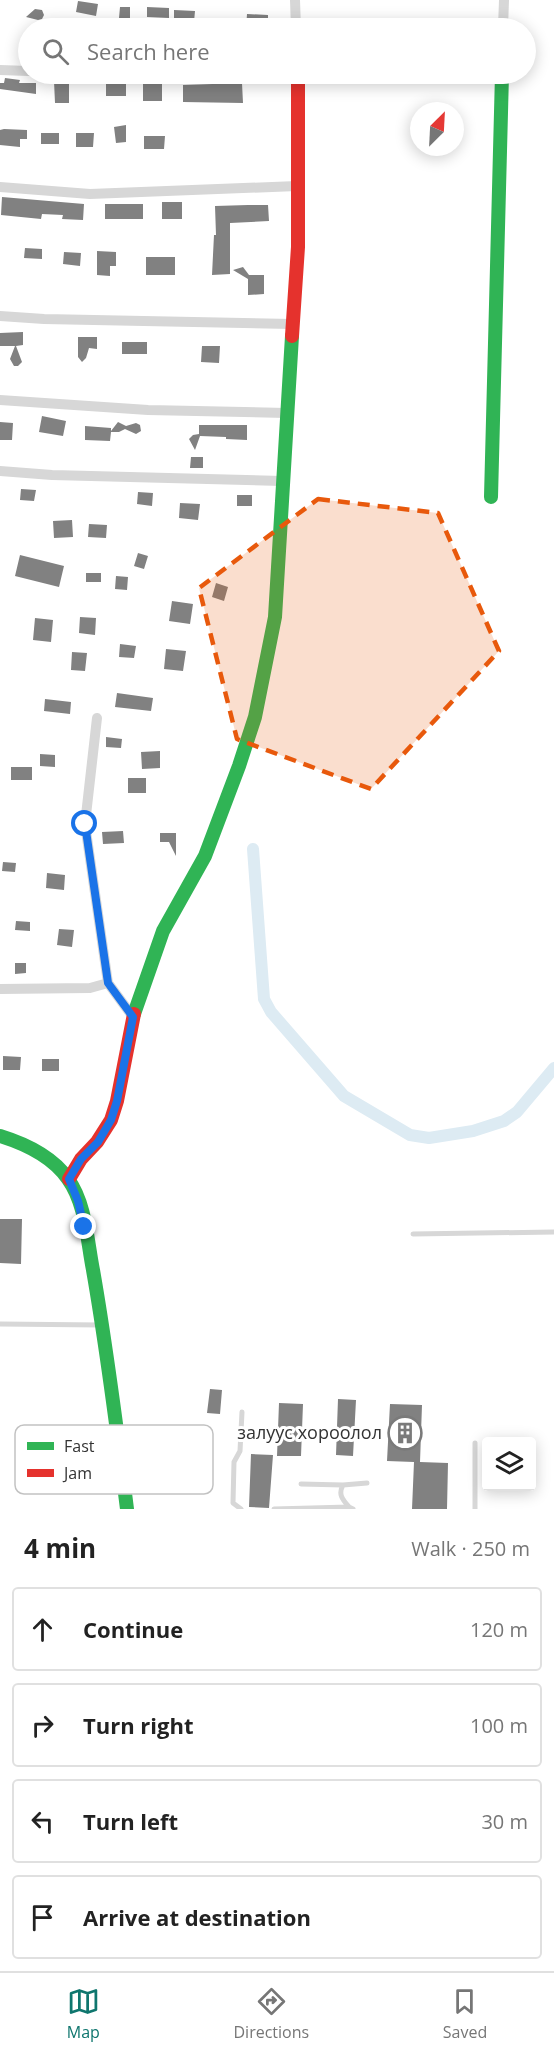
<!DOCTYPE html>
<html lang="en">
<head>
<meta charset="utf-8">
<style>
  body { margin:0; font-family:"Open Sans",sans-serif; background:#f6f6f6; color:#222 }
  .controls { position:absolute; right:18px; bottom:18px; display:grid; overflow:hidden; border-radius:6px; box-shadow:0 3px 15px #0003 }
  .controls button { width:54px; height:54px; display:grid; place-items:center; padding:0; border:0; border-bottom:2px solid #e0e0e0; background:#fff; color:#222; font:30px sans-serif }
  .compass { position:absolute; left:410px; top:102px; width:54px; height:54px; border-radius:50%; background:#fff; box-shadow:0 3px 15px #0003; rotate:24deg }
  .stop { position:absolute; width:18px; height:18px; margin:-14px; border:4px solid #1a73e8; border-radius:50%; background:#fff }
  .stop.end { background:#1a73e8; border-color:#fff; box-shadow:0 2px 6px #0008 }
  .list { margin:0; padding:0; list-style:none }
  h2 { display:flex; justify-content:space-between; align-items:center; height:78px; margin:0; padding:0 24px; font-size:26px }
  h2 small { font-size:20px; font-weight:400; color:#767676 }
  .list li { display:grid; grid-template-columns:39px 1fr auto; gap:18px; align-items:center; box-sizing:border-box; height:84px; margin:0 12px 12px; padding:0 12px; border:2px solid #e0e0e0; border-radius:6px }
  .list b { display:block; font-size:22px; white-space:nowrap }
  .list em { font-size:20px; font-style:normal; color:#767676 }
  .icon { flex:none; width:33px; height:33px; fill:none; stroke:currentColor; stroke-width:2; stroke-linecap:round; stroke-linejoin:round }
  .map { position:relative; flex:none; width:554px; height:1509px; overflow:hidden }
  .search { position:absolute; background:#fff; box-shadow:0 3px 15px #0003; left:18px; right:18px; top:18px; height:66px; display:flex; align-items:center; gap:15px; box-sizing:border-box; padding:0 21px; border-radius:33px; color:#767676; font-size:22px }
  .sheet { height:462px; background:#fff }
  nav { display:flex; justify-content:space-around; align-items:center; box-sizing:border-box; height:84px; border-top:2px solid #e0e0e0; background:#fff; font-size:16px; color:#767676 }
  nav a { display:grid; justify-items:center; gap:3px }
  nav .on { color:#0f766e }
  .map>svg:first-child { display:block }
</style>
</head>
<body>
<div class="map">
<svg width="554" height="1509" viewBox="0 0 554 1509">
  <rect width="100%" height="100%" fill="#fff"/>
  <g fill="none" stroke-linecap="round" stroke-linejoin="round">
    <path stroke="#ddebf3" stroke-width="12" d="M253,849l11,150 7,13 73,84 66,39 19,3 44,-7 31,-10 13,-9 37,-44"/>
  </g>
  <path fill="#818181" d="M78,1l20,3 -2,12 -20,-4z
    M120,7h10v12l-11,-1z
    M147,7l22,1v10l-22,-1z
    M35,9l7,1 2,5 -2,4 -4,1 -12,-3z
    M174,10l21,1 -1,11h-20z
    M247,14l21,1v13h-22z
    M5,78l15,2 -1,3h17v11l-36,-5v-6h4z
    M54,81h15v22h-14z
    M106,81h20v15h-20z
    M143,83h19v18h-19z
    M242,83l1,20 -60,-1v-17z
    M126,125v17l-10,1 -2,-16z
    M4,129l23,1v9h-7v8l-20,-2v-15z
    M41,133h18v11h-18z
    M76,133h18l-1,14h-17z
    M144,136h21l-1,13h-20z
    M2,197l82,7 -1,16 -21,-1 1,-4 -21,-1 -1,5 -40,-4z
    M162,202h20v17h-20z
    M105,204h38v15h-38z
    M248,205h20l1,16 -39,2v51l-18,1 2,-40h2l-1,-29z
    M25,248l17,1v10l-18,-1z
    M97,251l19,1v14h-6v10l-13,-1z
    M64,252l17,1 -1,13 -17,-2z
    M146,257h29v18h-29z
    M243,267l6,8h15v19l-16,1v-16l-15,-9z
    M23,332v13l-7,1 6,16 -4,4h-4l-4,-7 5,-13h-15v-13z
    M78,337h19v12l-8,-1 -3,10 -4,4 -4,-5z
    M122,342h25v12h-25z
    M202,346h18l-1,17 -18,-1z
    M42,416l24,5 -3,15 -24,-4z
    M0,422l13,1 -1,17h-12z
    M118,422l8,4 10,-3 4,2 1,6 -5,3 -11,-5 -6,3h-8l-1,9 -25,-1v-14l26,2v3z
    M199,425h48v15l-21,-1v-2l-26,-1 -5,14 -6,-11 4,-4 6,-1z
    M191,457h12v11h-13z
    M21,489l15,1 -2,11 -14,-1z
    M138,492l15,1 -1,13 -15,-2z
    M237,495h15v11h-15z
    M180,503l20,1 -2,16 -19,-2z
    M72,520l1,17 -19,1 -1,-17z
    M89,524l18,1 -1,13 -18,-1z
    M138,553l10,3 -4,13 -10,-3z
    M20,555l44,11 -5,21 -44,-11z
    M86,573h15v9h-15z
    M116,576l12,1 -1,13 -12,-1z
    M216,583l12,4 -4,14 -12,-4z
    M172,601l21,3 -3,20 -21,-3z
    M80,617l16,1 -1,17 -16,-2z
    M35,618l18,2 -2,22 -18,-2z
    M120,644l16,2 -2,12 -15,-1z
    M166,649l20,2 -3,20 -19,-2z
    M72,652l15,1 -2,18 -14,-1z
    M117,693l36,5 -2,13 -36,-4z
    M45,699l26,3 -1,12 -26,-3z
    M106,737l16,2 -1,9 -15,-1z
    M160,751v17l-18,1 -1,-17z
    M40,754l15,1v12l-15,-1z
    M11,767h21v13h-21z
    M128,778h18v15h-18z
    M123,831l1,12 -21,1 -1,-12z
    M160,833h16v23l-7,-14h-9z
    M3,862l13,1 -1,9 -13,-1z
    M47,873l18,2 -1,15 -18,-2z
    M16,921l14,1v9l-15,-1z
    M59,929l15,1 -2,17 -15,-2z
    M15,963h11v10l-11,1z
    M3,1056l18,1 -1,13h-17z
    M42,1059h17v12h-17z
    M0,1219h22l-1,45 -21,-1z
    M210,1389l12,1 -2,24 -13,-1z
    M338,1399l18,1 -3,56 -17,-1z
    M279,1403l24,1 -2,52h-24z
    M390,1404l32,1 -2,57 28,1 -1,46h-35l2,-47 -27,-1z
    M251,1454l22,1 -4,53 -20,-1z"/>
  <g fill="none" stroke-linecap="round" stroke-linejoin="round">
    <path stroke="#d7d7d7" stroke-width="5" d="M413,1234l141,-2
      M0,1324l101,1
      M475,1443v66
      M301,1484l42,1
      M349,1507c-7,-8 -11,-13 -6,-22l24,-2
      M241,1509l-8,-6 1,-41 6,-11 2,-39
      M274,1509l75,-2 4,2"/>
    <path stroke="#d7d7d7" stroke-width="10" d="M295,0l1,28
      M503,28l1,-28
      M0,70l28,1
      M190,74l108,1
      M0,187l90,7 207,-8
      M0,316l44,3 248,5
      M0,400l148,10 138,3
      M0,471l52,4 230,6
      M97,718l-12,106 23,159 25,34
      M0,989l90,-1 18,-5"/>
    <path stroke="#30b455" stroke-width="14" d="M491,497l11,-423
      M134,1014l29,-83 42,-75 34,-90 16,-49 20,-100 17,-281
      M0,1136c26,8 52,20 68,43 18,25 19,61 25,91 14,80 24,159 34,239"/>
    <path stroke="#e5322d" stroke-width="14" d="M292,336l6,-89v-173
      M69,1179l12,-20 16,-17 14,-22 6,-19 17,-87"/>
  </g>
  <g fill="none" stroke-linecap="round" stroke-linejoin="round">
    <path stroke="#1a73e8" stroke-width="8" d="M84,1227l-6,-26 -9,-22 12,-20 17,-17 13,-22 6,-19 16,-84 -25,-34 -23,-159"/>
  </g>
  <path fill="#e8590c" fill-opacity="0.2" stroke="#e8590c" stroke-width="4.5" stroke-dasharray="12 8" stroke-linejoin="round" d="M318,499l120,14 61,138 -128,138 -134,-50 -38,-151z"/>
  <defs>
    <symbol id="building-ring" viewBox="-11 -11 22 22"><circle r="9.5" fill="#fff" stroke="#7a7a7a" stroke-width="1.5"/><path d="M-4-6H4V6H1V3H-1V6H-4ZM-2.5-4.3h1.7v1.8h-1.7ZM.8-4.3h1.7v1.8H.8ZM-2.5-1h1.7V.8h-1.7ZM.8-1h1.7V.8H.8Z" fill="#7a7a7a"/></symbol>
  </defs>
  <g fill-rule="evenodd">
    <use href="#building-ring" x="386" y="1414" width="38" height="38"/>
  </g>
  <g text-anchor="middle" stroke-width="6" stroke-linejoin="round" paint-order="stroke">
    <g font-size="18" fill="#333" stroke="#fff" text-anchor="end">
      <text x="382" y="1439">залуус хороолол</text>
    </g>
  </g>
  <rect x="15" y="1425" width="198" height="69" rx="9" fill="#fff" stroke="#c2c2c2" stroke-width="1.5"/>
  <rect x="27" y="1442" width="27" height="8" fill="#30b455"/>
  <rect x="27" y="1469" width="27" height="8" fill="#e5322d"/>
  <g font-size="16" fill="#333">
    <text x="64" y="1452">Fast</text>
    <text x="64" y="1479">Jam</text>
  </g>
</svg>
<div class="controls">
<button><svg class="icon" aria-label="layers" viewBox="0 0 24 24"><path d="M12 4l9 5-9 5-9-5zM3 14l9 5 9-5"/></svg></button>
</div>
<svg class="compass" viewBox="-18 -18 36 36"><path d="M0-13l5 13h-10z" fill="#e53935"/><path d="M0 13l5-13h-10z" fill="#767676"/></svg>
<div class="stop" style="left:85px;top:824px"></div>
<div class="stop end" style="left:84px;top:1227px"></div>
<div class="search"><svg class="icon" aria-label="search" viewBox="0 0 24 24"><circle cx="10" cy="10" r="6"/><path d="M15 15l6 6"/></svg>Search here</div>
</div>
<section class="sheet">
<h2>4 min<small>Walk · 250 m</small></h2>
<ul class="list">
<li><svg class="icon" aria-label="ahead" viewBox="0 0 24 24"><path d="M12 20V5M6 11l6-6 6 6"/></svg><div><b>Continue</b></div><em>120 m</em></li>
<li><svg class="icon" aria-label="right" viewBox="0 0 24 24"><path d="M7 20v-9h11M14 6l5 5-5 5"/></svg><div><b>Turn right</b></div><em>100 m</em></li>
<li><svg class="icon" aria-label="left" viewBox="0 0 24 24"><path d="M17 20v-9H6M10 6l-5 5 5 5"/></svg><div><b>Turn left</b></div><em>30 m</em></li>
<li><svg class="icon" aria-label="arrive" viewBox="0 0 24 24"><path d="M6 21V4h12l-3 4 3 4H6"/></svg><div><b>Arrive at destination</b></div></li>
</ul>
</section>
<nav>
<a class="on"><svg class="icon" aria-label="map" viewBox="0 0 24 24"><path d="M3 6l6-2 6 2 6-2v14l-6 2-6-2-6 2zM9 4v14M15 6v14"/></svg>Map</a>
<a><svg class="icon" aria-label="directions" viewBox="0 0 24 24"><path d="M12 3l9 9-9 9-9-9zM9 14v-3h6M13 9l2 2-2 2"/></svg>Directions</a>
<a><svg class="icon" aria-label="saved" viewBox="0 0 24 24"><path d="M7 4h10v16l-5-4-5 4z"/></svg>Saved</a>
</nav>
</body>
</html>
